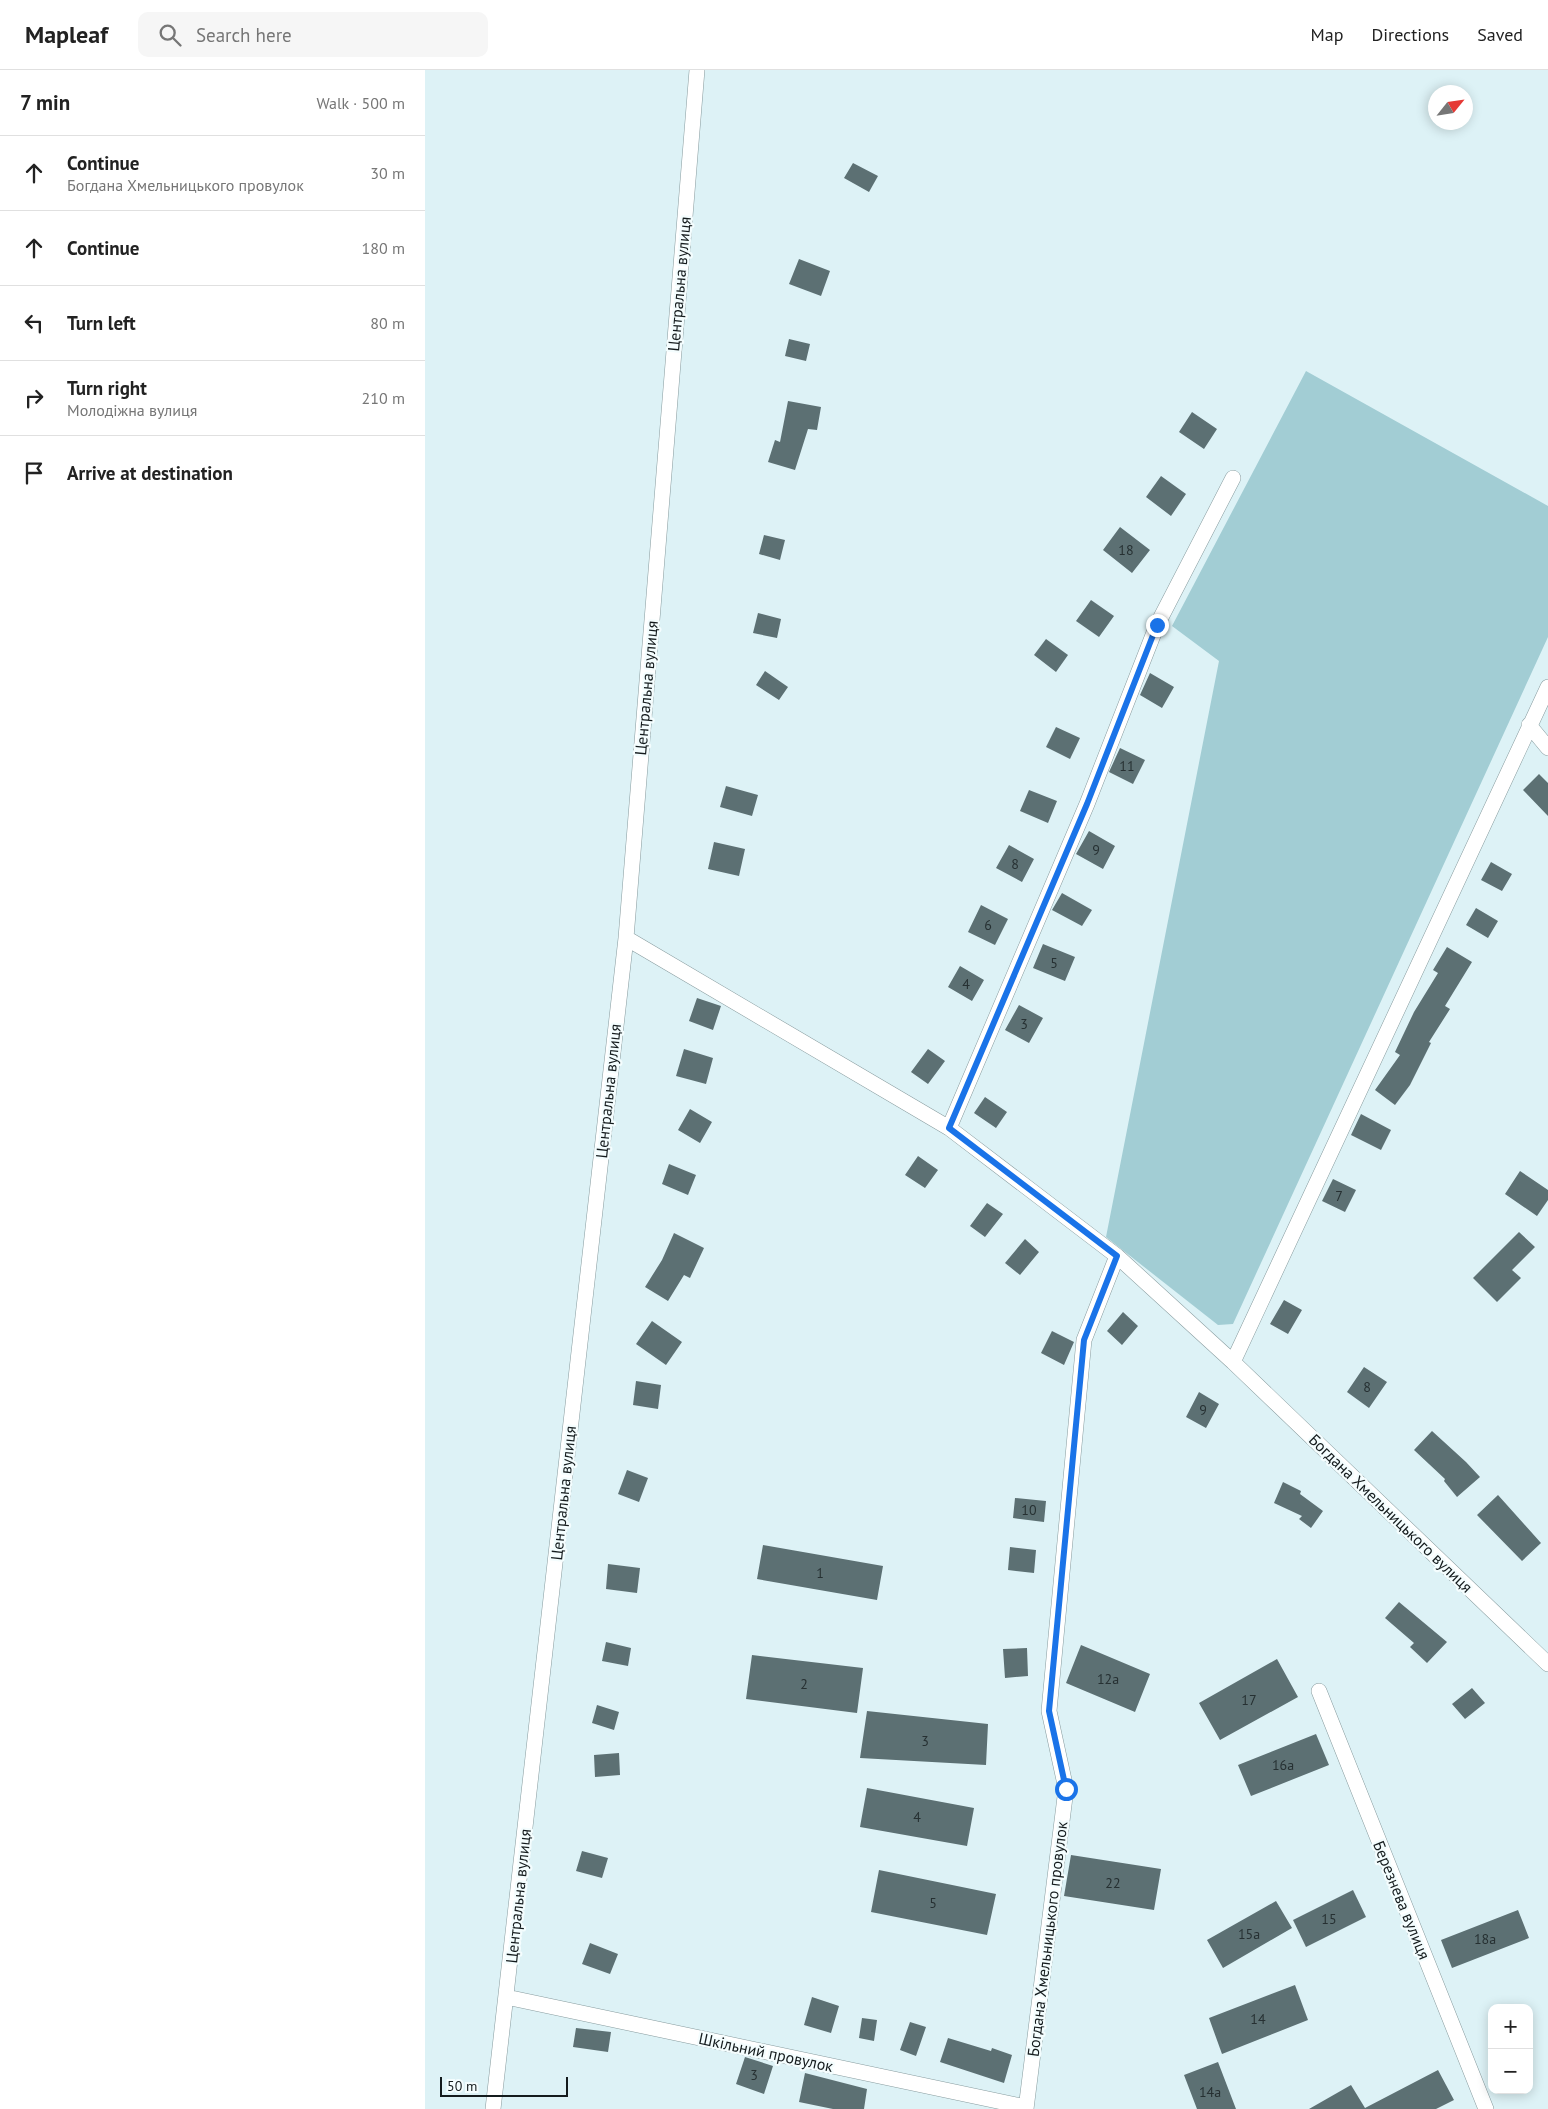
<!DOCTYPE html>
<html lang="en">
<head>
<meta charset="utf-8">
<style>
  body { margin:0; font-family:"PT Sans",sans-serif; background:#f6f6f6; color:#222 }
  .controls { position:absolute; right:15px; bottom:15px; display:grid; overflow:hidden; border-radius:10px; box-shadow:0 2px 12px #0003 }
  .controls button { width:45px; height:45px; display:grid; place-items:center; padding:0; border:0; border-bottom:1px solid #e0e0e0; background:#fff; color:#222; font:25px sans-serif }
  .compass { position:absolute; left:1003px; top:15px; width:45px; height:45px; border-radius:50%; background:#fff; box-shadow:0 2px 12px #0003; rotate:60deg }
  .scale { position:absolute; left:15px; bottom:12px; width:128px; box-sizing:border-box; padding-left:5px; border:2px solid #141b1d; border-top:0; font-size:14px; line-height:18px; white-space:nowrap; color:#141b1d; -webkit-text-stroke:4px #f4fdfe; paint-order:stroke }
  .stop { position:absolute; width:15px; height:15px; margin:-11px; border:4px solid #1a73e8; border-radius:50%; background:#fff }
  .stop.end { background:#1a73e8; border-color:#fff; box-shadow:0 1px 5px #0008 }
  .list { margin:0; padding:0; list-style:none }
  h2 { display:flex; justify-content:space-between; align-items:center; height:65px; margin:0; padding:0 20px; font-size:21px }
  h2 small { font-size:16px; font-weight:400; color:#767676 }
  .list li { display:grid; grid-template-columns:32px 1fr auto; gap:15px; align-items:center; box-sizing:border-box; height:75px; padding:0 20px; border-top:1px solid #e0e0e0 }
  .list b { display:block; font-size:19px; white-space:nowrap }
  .list p { margin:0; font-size:16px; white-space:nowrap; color:#767676 }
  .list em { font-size:16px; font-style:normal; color:#767676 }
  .icon { flex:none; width:28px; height:28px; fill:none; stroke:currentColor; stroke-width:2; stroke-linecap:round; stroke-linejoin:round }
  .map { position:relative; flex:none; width:1123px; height:2039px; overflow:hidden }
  header { display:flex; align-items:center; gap:30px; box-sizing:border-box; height:70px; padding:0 25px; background:#fff; border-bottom:1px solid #e0e0e0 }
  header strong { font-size:24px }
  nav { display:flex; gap:28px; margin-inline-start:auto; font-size:18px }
  .search { width:350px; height:45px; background:#f6f6f6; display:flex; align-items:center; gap:12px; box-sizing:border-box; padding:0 18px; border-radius:10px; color:#767676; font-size:19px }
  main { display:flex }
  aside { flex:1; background:#fff }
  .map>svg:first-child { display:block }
</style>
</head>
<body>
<header>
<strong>Mapleaf</strong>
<div class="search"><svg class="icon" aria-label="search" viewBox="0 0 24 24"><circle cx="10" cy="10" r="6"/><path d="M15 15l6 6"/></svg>Search here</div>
<nav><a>Map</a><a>Directions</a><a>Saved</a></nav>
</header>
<main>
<aside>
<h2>7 min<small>Walk · 500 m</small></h2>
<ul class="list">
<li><svg class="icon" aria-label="ahead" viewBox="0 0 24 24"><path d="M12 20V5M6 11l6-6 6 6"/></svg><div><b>Continue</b><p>Богдана Хмельницького провулок</p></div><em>30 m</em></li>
<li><svg class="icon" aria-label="ahead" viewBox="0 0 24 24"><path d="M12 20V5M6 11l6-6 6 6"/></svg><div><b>Continue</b></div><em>180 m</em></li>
<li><svg class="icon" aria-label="left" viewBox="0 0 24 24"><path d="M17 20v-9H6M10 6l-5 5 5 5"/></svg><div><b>Turn left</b></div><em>80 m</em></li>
<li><svg class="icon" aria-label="right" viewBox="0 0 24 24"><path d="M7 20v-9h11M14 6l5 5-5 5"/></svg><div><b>Turn right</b><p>Молодіжна вулиця</p></div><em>210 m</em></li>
<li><svg class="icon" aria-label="arrive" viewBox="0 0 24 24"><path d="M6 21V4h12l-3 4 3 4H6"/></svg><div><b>Arrive at destination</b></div></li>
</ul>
</aside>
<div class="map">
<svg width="1123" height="2039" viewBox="0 0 1123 2039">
  <rect width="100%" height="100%" fill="#ddf2f6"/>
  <path fill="#a2cdd4" d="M881,301l242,135v131l-315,687 -15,1 -112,-88 113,-576 -47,-35z"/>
  <path fill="#5c7073" d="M428,93l25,13 -9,16 -25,-14z
    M374,189l31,12 -9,25 -32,-12z
    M364,269l21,5 -4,17 -21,-5z
    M363,331l33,6 -4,23 -9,-1 -13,41 -27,-8 7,-22 5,2z
    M767,342l25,17 -13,20 -25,-17z
    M736,406l25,18 -15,22 -25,-19z
    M695,457l30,23 -18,23 -29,-23z
    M339,465l21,5 -5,20 -21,-6z
    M666,530l23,16 -15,21 -23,-16z
    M333,543l23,6 -4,19 -24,-5z
    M621,569l22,16 -12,17 -22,-17z
    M340,601l23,16 -9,13 -23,-15z
    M725,603l24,14 -12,21 -22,-13z
    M631,657l24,11 -10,21 -24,-12z
    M695,678l25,12 -12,24 -24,-12z
    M1114,704l9,9v33l-25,-26z
    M301,716l32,9 -6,21 -32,-9z
    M604,720l28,11 -9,22 -28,-12z
    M664,761l26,15 -12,23 -27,-15z
    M289,772l31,7 -6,27 -31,-7z
    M584,775l25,14 -12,23 -26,-14z
    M1066,792l21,12 -10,17 -21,-11z
    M637,823l30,17 -10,16 -30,-16z
    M556,835l27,14 -13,26 -27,-13z
    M1051,838l22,13 -10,17 -22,-13z
    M618,874l32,13 -10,24 -32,-13z
    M1022,877l25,15 -27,44 5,3 -21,33 2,1 -21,42 -15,20 -20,-15 25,-35 -5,-3 19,-40 24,-39 -5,-3z
    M535,896l24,14 -12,21 -24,-14z
    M272,928l24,8 -8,24 -24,-9z
    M594,935l24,13 -14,25 -24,-13z
    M259,979l29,9 -7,26 -30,-8z
    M503,979l17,12 -17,23 -17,-12z
    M560,1027l22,15 -11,16 -22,-15z
    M265,1039l22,13 -12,21 -22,-13z
    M936,1044l30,16 -10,20 -30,-15z
    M493,1086l20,14 -13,18 -20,-13z
    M244,1094l27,11 -8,20 -26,-11z
    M1095,1101l28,19v10l-11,16 -32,-22z
    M908,1109l23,11 -11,22 -23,-11z
    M562,1133l16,11 -18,23 -15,-11z
    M1094,1162l16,15 -23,23 9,8 -24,24 -24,-24z
    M249,1163l30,15 -14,30 -6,-3 -16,26 -23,-14 17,-27z
    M600,1169l14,13 -19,23 -15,-12z
    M859,1230l18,10 -14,24 -18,-10z
    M698,1242l15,14 -16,19 -15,-14z
    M227,1251l30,21 -16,23 -30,-21z
    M627,1261l22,11 -10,23 -23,-12z
    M939,1297l23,15 -18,26 -22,-16z
    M211,1311l25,4 -3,24 -25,-4z
    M774,1322l20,12 -13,24 -20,-11z
    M1007,1361l34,31 14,15 -23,20 -13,-16 1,-2 -31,-29z
    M202,1400l21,8 -9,24 -21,-8z
    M858,1412l18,9 -1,3 23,17 -12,17 -12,-9 3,-3 -28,-13z
    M1073,1425l43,48 -19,18 -45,-46z
    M590,1428l31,3 -2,21 -31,-4z
    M338,1475l120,21 -6,34 -120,-21z
    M585,1477l26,3 -2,23 -26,-3z
    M183,1494l32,4 -3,25 -31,-4z
    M974,1532l48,40 -20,21 -17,-16 4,-4 -29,-25z
    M181,1572l25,6 -3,18 -26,-5z
    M656,1575l69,29 -15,38 -69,-29z
    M602,1578l1,28 -23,2 -2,-29z
    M327,1585l111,13 -6,45 -111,-14z
    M852,1589l21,38 -78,43 -21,-37z
    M1047,1618l13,15 -20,16 -13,-15z
    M172,1635l22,7 -5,18 -22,-7z
    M442,1641l121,13 -2,41 -126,-7z
    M891,1664l13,31 -78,31 -13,-31z
    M194,1683l1,22 -25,2 -1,-22z
    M442,1718l107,20 -7,38 -107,-19z
    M157,1781l26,7 -6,20 -26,-7z
    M646,1785l90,14 -7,41 -90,-14z
    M454,1800l117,24 -9,41 -116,-23z
    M928,1820l13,27 -60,30 -13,-27z
    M851,1831l16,27 -69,40 -16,-28z
    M1093,1840l11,28 -77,30 -11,-28z
    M165,1873l28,11 -8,20 -28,-10z
    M870,1915l13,35 -86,34 -13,-36z
    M387,1927l27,9 -8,27 -27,-8z
    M437,1948l15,2 -3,21 -15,-3z
    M485,1952l16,5 -10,29 -16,-6z
    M151,1958l35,4 -3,20 -35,-5z
    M523,1968l43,13 1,-3 20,7 -8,28 -64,-21z
    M320,1987l28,9 -9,28 -28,-10z
    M793,1992l18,47h-39l-13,-34z
    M1013,2000l16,30 -18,9h-127l42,-24 14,23z
    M380,2003l62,16 -3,20h-31l-34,-7z"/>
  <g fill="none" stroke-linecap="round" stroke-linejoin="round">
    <defs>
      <path id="minor" d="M1104,655l19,23
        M201,868l323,190 168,128 116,106 315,302
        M524,1058l138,-324 70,-179 76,-147
        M808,1292l315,-675
        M894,1621l167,418
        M81,1927l520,110
        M68,2039l133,-1171 71,-868
        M601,2039l40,-320 -17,-78 35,-371 33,-84"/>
    </defs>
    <use href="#minor" stroke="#879b9e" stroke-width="16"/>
    <use href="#minor" stroke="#fff" stroke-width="15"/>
  </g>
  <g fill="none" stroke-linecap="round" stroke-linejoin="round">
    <path stroke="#1a73e8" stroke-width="6" d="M641,1719l-17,-78 35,-371 33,-84 -168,-128 138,-324 70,-179"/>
  </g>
  <g text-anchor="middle" stroke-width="4.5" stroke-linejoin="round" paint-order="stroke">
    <g font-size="14" fill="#263032">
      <text x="701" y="485">18</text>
      <text x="702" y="701">11</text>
      <text x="671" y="785">9</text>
      <text x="590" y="799">8</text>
      <text x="563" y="860">6</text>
      <text x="629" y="898">5</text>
      <text x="541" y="919">4</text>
      <text x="599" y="959">3</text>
      <text x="914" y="1131">7</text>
      <text x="942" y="1322">8</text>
      <text x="778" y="1345">9</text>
      <text x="604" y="1445">10</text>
      <text x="395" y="1508">1</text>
      <text x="683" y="1614">12а</text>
      <text x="379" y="1619">2</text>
      <text x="824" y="1635">17</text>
      <text x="500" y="1676">3</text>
      <text x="858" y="1700">16а</text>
      <text x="492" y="1752">4</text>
      <text x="688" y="1818">22</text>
      <text x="508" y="1838">5</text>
      <text x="904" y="1854">15</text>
      <text x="824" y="1869">15а</text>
      <text x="1060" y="1874">18а</text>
      <text x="833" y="1954">14</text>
      <text x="329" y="2010">3</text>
      <text x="785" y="2027">14а</text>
    </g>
    <g font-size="16" fill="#141b1d" stroke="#f4fdfe">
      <text transform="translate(254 214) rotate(-85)" y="6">Центральна вулиця</text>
      <text transform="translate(221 618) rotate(-85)" y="6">Центральна вулиця</text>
      <text transform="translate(183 1021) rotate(-84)" y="6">Центральна вулиця</text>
      <text transform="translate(138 1423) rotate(-84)" y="6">Центральна вулиця</text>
      <text transform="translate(966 1443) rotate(44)" y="6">Богдана Хмельницького вулиця</text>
      <text transform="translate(93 1826) rotate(-84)" y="6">Центральна вулиця</text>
      <text transform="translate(977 1830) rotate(68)" y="6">Березнева вулиця</text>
      <text transform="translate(622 1869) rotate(-83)" y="6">Богдана Хмельницького провулок</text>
      <text transform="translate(341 1982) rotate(12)" y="6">Шкільний провулок</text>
    </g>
  </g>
</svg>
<div class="controls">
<button>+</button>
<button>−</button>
</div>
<svg class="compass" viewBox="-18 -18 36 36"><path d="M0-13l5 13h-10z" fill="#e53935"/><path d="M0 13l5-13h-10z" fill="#767676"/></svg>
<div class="scale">50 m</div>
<div class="stop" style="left:641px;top:1719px"></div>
<div class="stop end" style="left:732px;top:555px"></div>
</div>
</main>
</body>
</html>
